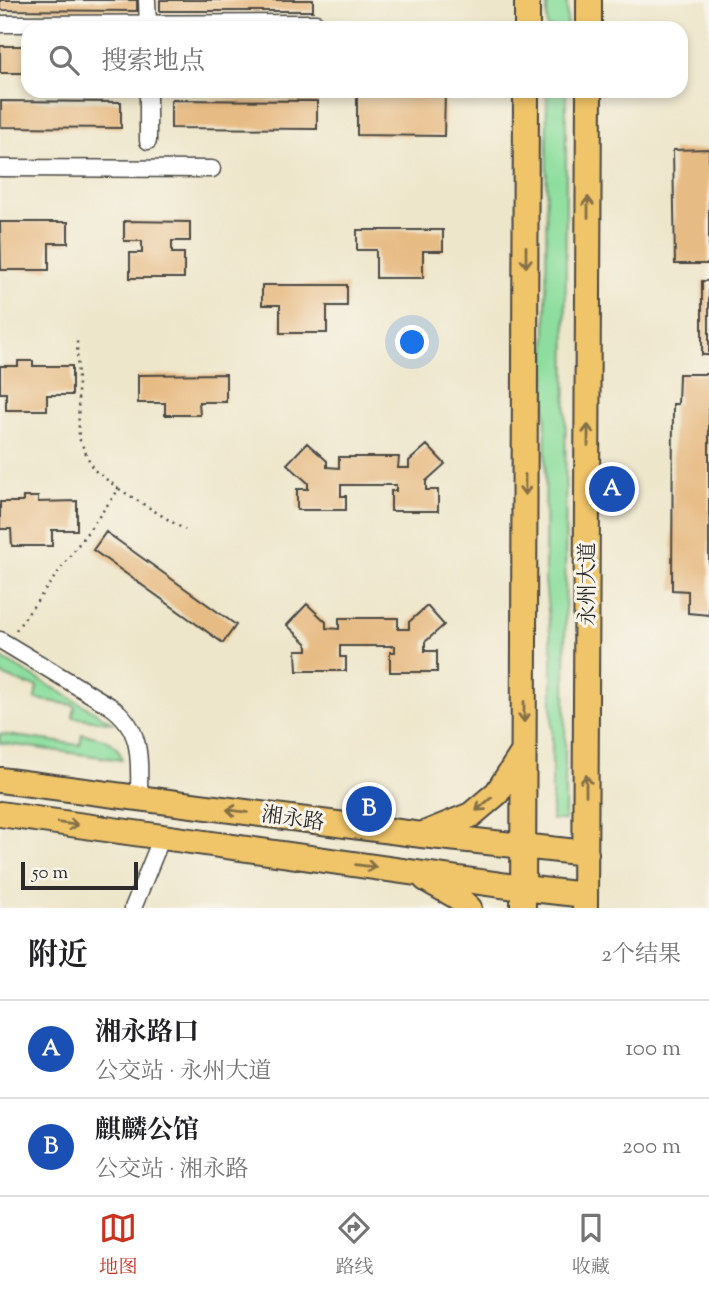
<!DOCTYPE html>
<html lang="zh">
<head>
<meta charset="utf-8">
<style>
  body { margin:0; font-family:"Sorts Mill Goudy","Noto Serif SC",serif; background:#f6f6f6; color:#202124 }
  .scale { position:absolute; left:21px; bottom:18px; width:117px; box-sizing:border-box; padding-left:7px; border:4px solid #2b2b2b; border-top:0; font-size:19px; line-height:24px; white-space:nowrap; color:#2b2b2b; -webkit-text-stroke:5px #f7f3e8; paint-order:stroke }
  .you { position:absolute; left:413px; top:343px; width:24px; height:24px; margin:-18px; border:5px solid #fff; border-radius:50%; background:#1a73e8; box-shadow:0 0 0 10px #1a73e833 }
  .badge { display:grid; place-items:center; width:46px; height:46px; border-radius:50%; background:#c8321e; color:#fff; font-size:23px; font-weight:700 }
  .pin { position:absolute; translate:-50% -50%; border:4px solid #fff; box-shadow:0 2px 7px #0006 }
  .list { margin:0; padding:0; list-style:none }
  h2 { display:flex; justify-content:space-between; align-items:center; height:91px; margin:0; padding:0 28px; font-size:30px }
  h2 small { font-size:23px; font-weight:400; color:#757577 }
  .list li { display:grid; grid-template-columns:46px 1fr auto; gap:21px; align-items:center; box-sizing:border-box; height:98px; padding:0 28px; border-top:2px solid #e0e0e0 }
  .list b { display:block; font-size:26px; white-space:nowrap }
  .list p { margin:0; font-size:23px; white-space:nowrap; color:#757577 }
  .list em { font-size:23px; font-style:normal; color:#757577 }
  .icon { flex:none; width:38px; height:38px; fill:none; stroke:currentColor; stroke-width:2; stroke-linecap:round; stroke-linejoin:round }
  .map { position:relative; flex:none; width:709px; height:908px; overflow:hidden }
  .search { position:absolute; background:#fff; box-shadow:0 4px 10px #0003; left:21px; right:21px; top:21px; height:77px; display:flex; align-items:center; gap:18px; box-sizing:border-box; padding:0 24px; border-radius:21px; color:#757577; font-size:26px }
  .sheet { height:287px; background:#fff }
  nav { display:flex; justify-content:space-around; align-items:center; box-sizing:border-box; height:98px; border-top:2px solid #e0e0e0; background:#fff; font-size:19px; color:#757577 }
  nav a { display:grid; justify-items:center; gap:4px }
  nav .on { color:#c8321e }
  .map>svg:first-child { display:block }
</style>
</head>
<body>
<div class="map">
<svg width="709" height="908" viewBox="0 0 709 908">
  <rect width="100%" height="100%" fill="#f7f3e8"/>
  <filter id="ink" filterUnits="userSpaceOnUse"><feTurbulence type="fractalNoise" baseFrequency=".0143" numOctaves="2"/><feDisplacementMap in="SourceGraphic" scale="14" xChannelSelector="R" yChannelSelector="G"/><feConvolveMatrix kernelMatrix="1 2 1 2 8 2 1 2 1" color-interpolation-filters="sRGB"/></filter>
  <filter id="wash" filterUnits="userSpaceOnUse"><feTurbulence type="fractalNoise" baseFrequency=".00686" numOctaves="4" result="noise"/><feDisplacementMap in="SourceGraphic" scale="28" xChannelSelector="R" yChannelSelector="G"/><feGaussianBlur stdDeviation="1.57" result="paint"/><feColorMatrix in="noise" values="0 0 0 0 0 0 0 0 0 0 0 0 0 0 0 0 0 1.4 0 .05"/><feComposite in="paint" operator="in"/></filter>
  <g filter="url(#wash)">
    <rect width="100%" height="100%" fill="#eee6cb"/>
    <path fill="#8dde9e" stroke="#5c8464" stroke-width="2" d="M547,0h20v28h-20z
      M547,91h19l-1,729h-13v-166l-7,-74z
      M0,657l114,66 -41,-6 2,-10 -2,-2 -38,-6 2,-13 -13,-2 -24,-10z
      M0,734l80,11 2,-11c18,3 36,6 40,26l-122,-17z"/>
    <g id="blocks">
      <path fill="#e7bb84" d="M0,0h137v11l-137,-1z
        M160,0h153v11h-153z
        M0,46h28v27h-28z
        M357,91h88l-1,45 -87,-1z
        M171,100l146,1v28l-146,-1z
        M1,101l120,1v26l-120,-1z
        M709,149v115h-34l-2,-114z
        M124,221l66,1v19h-18v12h12v25h-54v-25h12v-12h-18z
        M0,222h68v21h-19v27h-48z
        M357,230h86v21h-20v27h-47v-28h-19z
        M702,281h7v74h-7z
        M262,285h85v21h-20v27h-47v-28h-18z
        M18,361h15v5h39v29h-25v15h-41v-17h-6v-27h18z
        M226,374v28h-27l1,13h-35v-12h-27v-28z
        M679,374h30v241l-21,-2v-22l-16,-1 1,-186h5z
        M307,443l20,18v6l12,1v-11h60l-1,11h11v-7l18,-16 18,19 -19,17v9h12v21h-47v-20h5v-6h-55v11h5v14h-49v-21h11v-6l-21,-19z
        M23,497h15v5l39,-1v29h-25v16h-40l-1,-17h-11v-27h23z
        M106,532l130,93 -13,18 -130,-93z
        M307,604l19,18v6l13,1v-11h59v11h11v-7l18,-16 17,19 -19,17v9h12v21h-47v-20h5v-6h-55v11h6v14h-49l-1,-21h11v-6l-20,-19z"/>
    </g>
  </g>
  <g filter="url(#ink)">
    <use href="#blocks" fill-opacity="0" stroke="#484743" stroke-width="2"/>
    <g fill="none" stroke-linecap="round" stroke-linejoin="round">
      <defs>
        <path id="minor" d="M147,0l1,28
          M0,24l316,-1
          M148,91v50
          M0,168l212,1
          M0,640l110,66c34,23 29,56 29,92
          M133,908l29,-71"/>
        <path id="primary" d="M527,28v-28
          M589,28v-28
          M0,780l422,55 164,18
          M0,814l523,74 62,7
          M424,834l47,-19 26,-22 27,-42
          M426,879l30,17 13,12
          M523,908l3,-817
          M585,908l4,-817"/>
      </defs>
      <use href="#minor" stroke="#484743" stroke-width="19"/>
      <use href="#primary" stroke="#484743" stroke-width="28"/>
      <path stroke="#484743" stroke-width="2.5" stroke-dasharray="2 5" stroke-linecap="butt" d="M119,489l66,41
        M16,630l103,-141 -26,-20 -14,-31 -2,-98"/>
      <use href="#minor" stroke="#fff" stroke-width="16"/>
      <use href="#primary" stroke="#f0c469" stroke-width="24"/>
    </g>
    <defs><path id="oneway-shaft" d="M-6 0H5M1.5-3L5.5 0L1.5 3" fill="none" stroke-width="1.6" stroke-linecap="round" stroke-linejoin="round" transform="scale(1.75)"/></defs>
    <g stroke="#847047">
      <use href="#oneway-shaft" transform="translate(588 207) rotate(-90)"/>
      <use href="#oneway-shaft" transform="translate(526 257) rotate(90)"/>
      <use href="#oneway-shaft" transform="translate(588 435) rotate(-90)"/>
      <use href="#oneway-shaft" transform="translate(525 485) rotate(90)"/>
      <use href="#oneway-shaft" transform="translate(524 712) rotate(90)"/>
      <use href="#oneway-shaft" transform="translate(586 785) rotate(-90)"/>
      <use href="#oneway-shaft" transform="translate(484 804) rotate(139)"/>
      <use href="#oneway-shaft" transform="translate(237 811) rotate(-173)"/>
      <use href="#oneway-shaft" transform="translate(68 824) rotate(8)"/>
      <use href="#oneway-shaft" transform="translate(366 866) rotate(8)"/>
    </g>
  </g>
  <g text-anchor="middle" stroke-width="6" stroke-linejoin="round" paint-order="stroke">
    <g font-size="21" fill="#2b2b2b" stroke="#f7f3e8">
      <text transform="translate(587 584) rotate(-90)" y="7">永州大道</text>
      <text transform="translate(293 818) rotate(8)" y="7">湘永路</text>
    </g>
  </g>
</svg>
<div class="scale">50 m</div>
<div class="you"></div>
<div class="pin badge" style="left:612px;top:489px;background:#1a4fb4">A</div>
<div class="pin badge" style="left:369px;top:809px;background:#1a4fb4">B</div>
<div class="search"><svg class="icon" aria-label="search" viewBox="0 0 24 24"><circle cx="10" cy="10" r="6"/><path d="M15 15l6 6"/></svg>搜索地点</div>
</div>
<section class="sheet">
<h2>附近<small>2个结果</small></h2>
<ul class="list">
<li><span class="badge" style="background:#1a4fb4">A</span><div><b>湘永路口</b><p>公交站 · 永州大道</p></div><em>100 m</em></li>
<li><span class="badge" style="background:#1a4fb4">B</span><div><b>麒麟公馆</b><p>公交站 · 湘永路</p></div><em>200 m</em></li>
</ul>
</section>
<nav>
<a class="on"><svg class="icon" aria-label="map" viewBox="0 0 24 24"><path d="M3 6l6-2 6 2 6-2v14l-6 2-6-2-6 2zM9 4v14M15 6v14"/></svg>地图</a>
<a><svg class="icon" aria-label="directions" viewBox="0 0 24 24"><path d="M12 3l9 9-9 9-9-9zM9 14v-3h6M13 9l2 2-2 2"/></svg>路线</a>
<a><svg class="icon" aria-label="saved" viewBox="0 0 24 24"><path d="M7 4h10v16l-5-4-5 4z"/></svg>收藏</a>
</nav>
</body>
</html>
